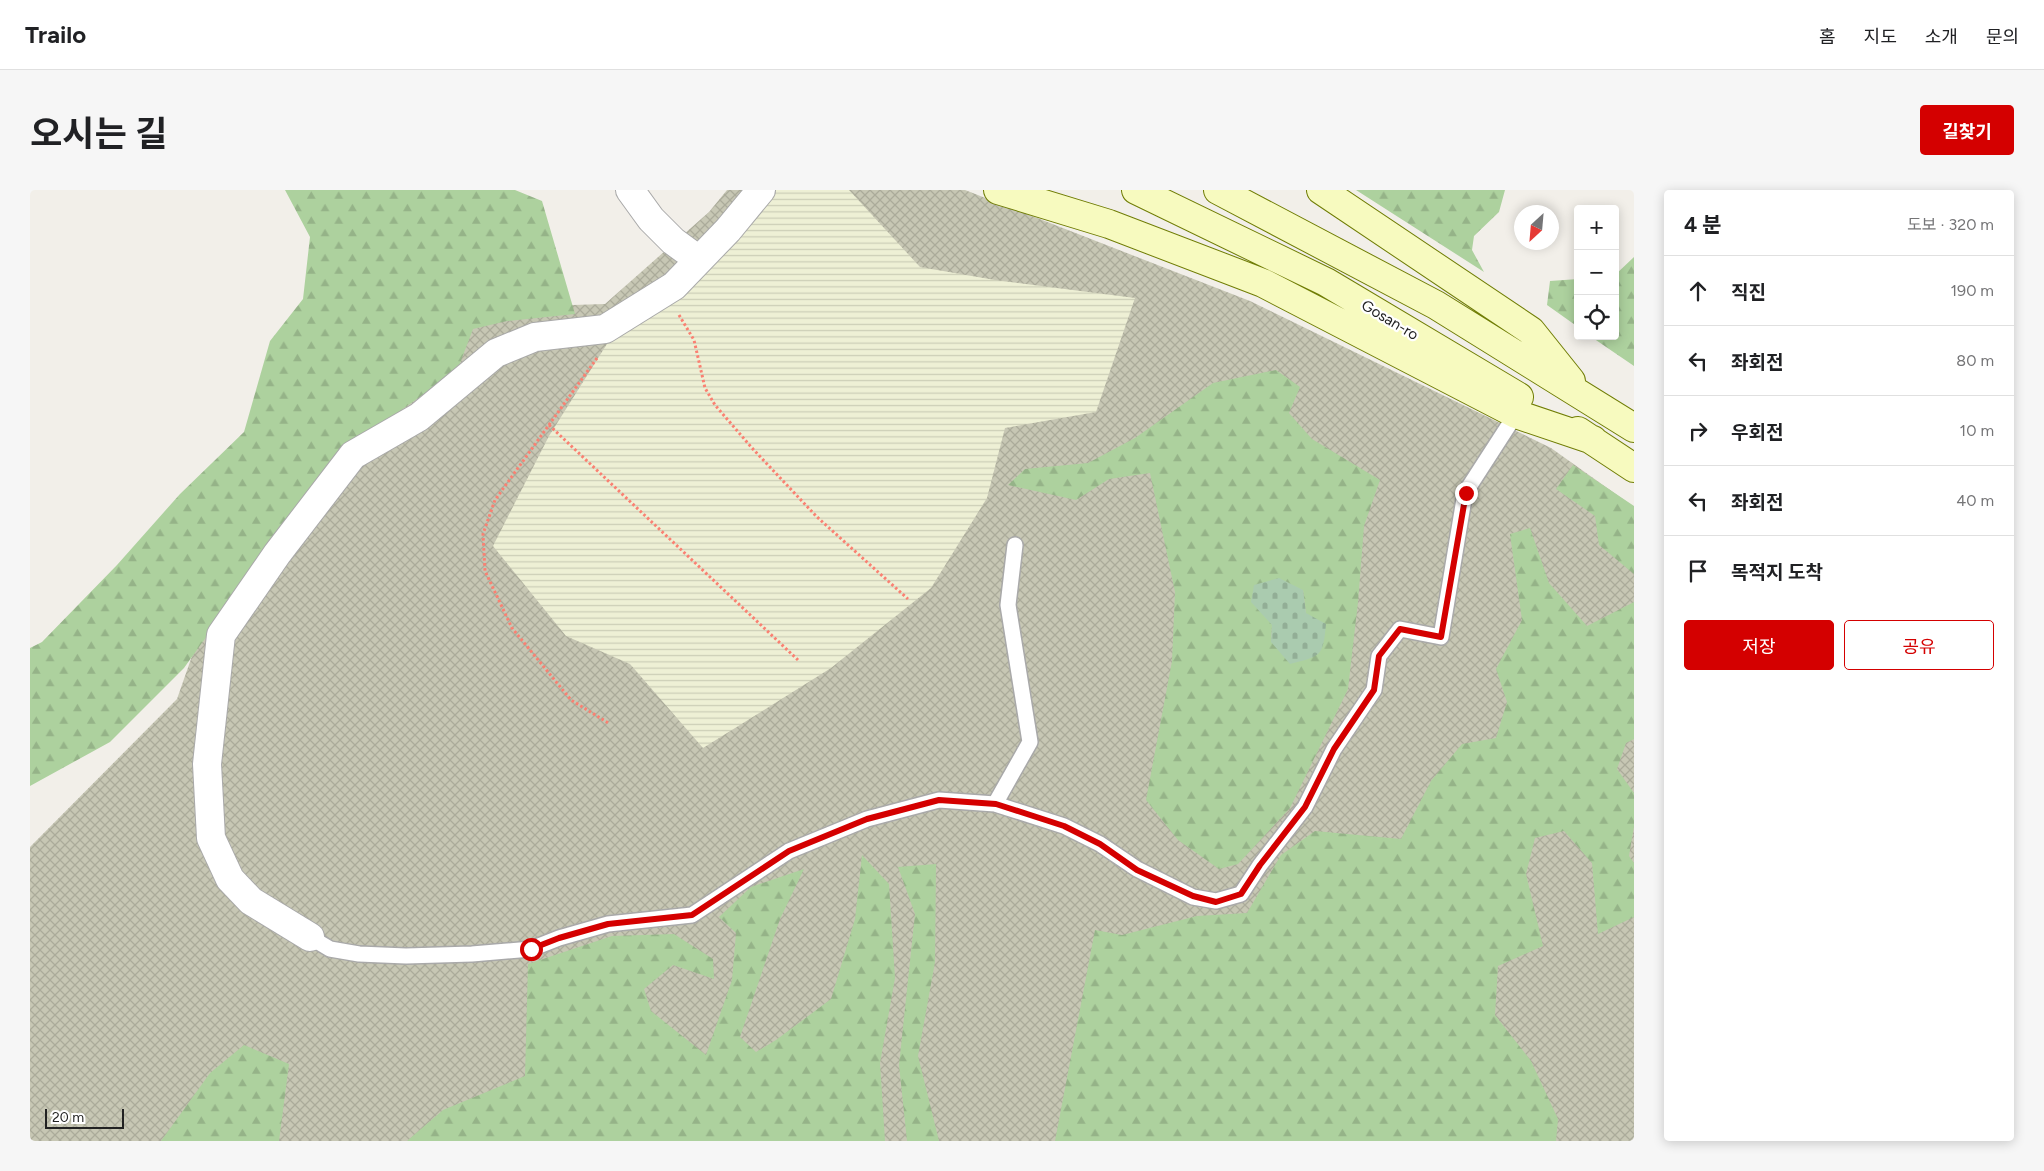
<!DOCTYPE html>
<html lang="ko">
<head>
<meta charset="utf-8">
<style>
  body { margin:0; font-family:Figtree,"Noto Sans KR",sans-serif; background:#f6f6f6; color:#202124 }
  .controls { position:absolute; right:15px; top:15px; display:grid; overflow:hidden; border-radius:5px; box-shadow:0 2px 12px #0003 }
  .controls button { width:45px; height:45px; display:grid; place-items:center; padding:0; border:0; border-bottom:1px solid #e0e0e0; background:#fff; color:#202124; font:25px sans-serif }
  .compass { position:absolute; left:1484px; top:15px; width:45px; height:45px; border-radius:50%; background:#fff; box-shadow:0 2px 12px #0003; rotate:206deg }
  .scale { position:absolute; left:15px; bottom:12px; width:79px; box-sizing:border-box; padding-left:5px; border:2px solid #222; border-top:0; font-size:14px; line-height:18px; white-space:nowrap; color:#222; -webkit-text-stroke:4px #fff; paint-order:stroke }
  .stop { position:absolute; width:15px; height:15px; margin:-11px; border:4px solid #d40000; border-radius:50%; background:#fff }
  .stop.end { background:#d40000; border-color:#fff; box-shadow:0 1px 5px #0008 }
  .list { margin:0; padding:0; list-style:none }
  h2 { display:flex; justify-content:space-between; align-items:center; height:65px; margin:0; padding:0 20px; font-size:21px }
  h2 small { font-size:16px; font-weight:400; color:#757577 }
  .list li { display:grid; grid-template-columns:32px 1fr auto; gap:15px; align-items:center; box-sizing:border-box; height:70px; padding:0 20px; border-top:1px solid #e0e0e0 }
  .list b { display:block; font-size:19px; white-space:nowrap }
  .list em { font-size:16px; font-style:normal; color:#757577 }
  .actions { display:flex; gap:10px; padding:15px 20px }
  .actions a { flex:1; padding:11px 0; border:1px solid #d40000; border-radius:5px; text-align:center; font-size:18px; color:#d40000 }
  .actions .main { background:#d40000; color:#fff }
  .icon { flex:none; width:28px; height:28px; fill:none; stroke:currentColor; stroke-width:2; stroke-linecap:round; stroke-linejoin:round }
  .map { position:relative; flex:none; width:1604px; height:951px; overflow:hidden; border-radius:5px }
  header { display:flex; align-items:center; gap:30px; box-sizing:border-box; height:70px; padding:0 25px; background:#fff; border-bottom:1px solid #e0e0e0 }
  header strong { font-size:24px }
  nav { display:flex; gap:28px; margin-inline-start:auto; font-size:18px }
  .intro { display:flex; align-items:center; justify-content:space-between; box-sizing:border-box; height:120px; padding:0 30px }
  h1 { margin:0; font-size:35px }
  .button { padding:12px 22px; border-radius:5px; background:#d40000; color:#fff; font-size:18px; font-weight:700 }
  main { display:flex; gap:30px; padding:0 30px }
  aside { flex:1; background:#fff; border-radius:5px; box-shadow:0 2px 12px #0003 }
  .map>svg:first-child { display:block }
</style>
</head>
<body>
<header>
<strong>Trailo</strong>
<nav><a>홈</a><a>지도</a><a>소개</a><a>문의</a></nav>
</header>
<div class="intro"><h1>오시는 길</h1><a class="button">길찾기</a></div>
<main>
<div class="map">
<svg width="1604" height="951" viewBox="0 0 1604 951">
  <defs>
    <pattern id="construction-cross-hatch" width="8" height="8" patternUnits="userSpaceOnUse" patternTransform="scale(1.25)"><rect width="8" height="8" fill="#c7c7b4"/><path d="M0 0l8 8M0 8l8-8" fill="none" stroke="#abab9a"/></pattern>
    <pattern id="farmland-rules" width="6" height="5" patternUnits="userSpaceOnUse" patternTransform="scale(1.25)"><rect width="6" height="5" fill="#eef0d5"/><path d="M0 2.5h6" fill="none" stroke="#ccceb7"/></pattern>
    <pattern id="forest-firs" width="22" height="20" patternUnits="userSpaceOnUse" patternTransform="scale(1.25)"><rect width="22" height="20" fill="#add19e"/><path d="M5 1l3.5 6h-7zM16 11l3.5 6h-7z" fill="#95b388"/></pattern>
    <pattern id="cemetery-stones" width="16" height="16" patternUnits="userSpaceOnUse" patternTransform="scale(1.25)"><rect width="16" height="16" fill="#aacbaf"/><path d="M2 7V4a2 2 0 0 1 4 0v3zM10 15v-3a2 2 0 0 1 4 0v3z" fill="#92ae96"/></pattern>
  </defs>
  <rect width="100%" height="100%" fill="#f2efe9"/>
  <path fill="url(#construction-cross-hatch)" d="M697,0h238l285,111 301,147 83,59v634h-1604v-294l147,-148 30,-86 273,-305 125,-4 104,-92z"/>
  <path fill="url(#farmland-rules)" d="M744,0h75l71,77 75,13 140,18 -39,114 -91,16 -18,70 -56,90 -100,80 -128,80 -73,-84 -64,-28 -73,-90 56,-110 63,-100z"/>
  <path fill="url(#forest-firs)" fill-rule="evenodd" d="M255,0h230l27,11 33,113 -68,7 -34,8 -16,42 -113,79 -65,85 -95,133 -74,74 -80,44v-138l12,-6 75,-77 63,-71 64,-62 26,-91 33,-42 7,-62z
    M1326,0h149l-6,22 -25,24 -2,14 12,22z
    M1604,67v109l-44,-30h25v-61z
    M1548,89v48l-31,-22 3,-24z
    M1246,180l24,17 -11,26 23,26 68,41 -16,46 -6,76 -10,87 -58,119 -52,56 -19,5 -41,-29 -32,-40 26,-139 3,-69 -25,-119 -41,6 -33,21 -68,-15 17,-16 63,-6 47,-25 78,-55zM1273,400l3,23 -35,29 1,-17z
    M1543,275l61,41v68l-35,-29 -4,-29 -39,-27z
    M1500,338l19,55 38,43 47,-24v137l-8,4 -9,26 17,24v33l-5,30 5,7v54l-36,17 -6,-71 -28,-32 -29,7 -9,36 17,72 -45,20 -3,49 36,46 27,58 -2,22h-501l40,-211 27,5 75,-19 50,-3 34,-58 34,-24 86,8 30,-58 31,-37 34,-6 11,-36 -11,-33 26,-49 -12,-86z
    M832,665l27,29 6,94 -15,85 5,78h-478l36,-31 82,-34 3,-112 84,-28 62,-2 39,25 1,20 -41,-14 -29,24 7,22 55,44 26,-75 4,-47 -17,-16 32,-30 53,-18 -24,50 -40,118 16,15 20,-12 55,-41 24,-80z
    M906,674l-1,98 -17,94 21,85h-32l-8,-76 16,-151 -17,-47z
    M214,855l45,19 -10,77h-118l49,-68z"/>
  <path fill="url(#cemetery-stones)" d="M1249,388l24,12 3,23 20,11c-3,33 -5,32 -36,40l-19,-22 1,-17 -21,-23 3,-17z"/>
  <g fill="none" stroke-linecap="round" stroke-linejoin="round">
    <defs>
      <path id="lane" d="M965,614l35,-62 -22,-137 7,-60
        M280,747l20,12 29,5 47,2 66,-2 59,-5 28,-11 49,-14 84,-9 97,-64 78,-32 72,-19 56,4 69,22 36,18 37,25 56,28 23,4 25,-7 19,-29 45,-58 29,-58 40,-59 5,-34 21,-27 41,8 24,-144 51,-79"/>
      <path id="street" d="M600,0l21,29 22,22 26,19
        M280,747l-59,-36 -21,-22 -19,-41 -4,-74 14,-129 56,-81 76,-99 66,-38 77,-64 39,-16 70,-8 69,-43 54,-56 33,-40"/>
      <path id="secondary" d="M968,0l111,34 154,59 253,131 77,26
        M1106,0l190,92 193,115
        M1188,0l218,115 198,123
        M1291,0l210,141 40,50
        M1548,241l56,37"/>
    </defs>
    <use href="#lane" stroke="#a9a9a9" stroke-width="18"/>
    <use href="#street" stroke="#a9a9a9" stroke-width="30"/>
    <use href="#secondary" stroke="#707d05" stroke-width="30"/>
    <path stroke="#fa8072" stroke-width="3" stroke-dasharray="2.5 2.5" stroke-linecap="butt" d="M649,125l15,25 11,48 10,17 37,43 65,69 91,82
      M567,168l-102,142 -12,34 2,37 27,57 59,72 39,24
      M519,235l249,235"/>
    <use href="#lane" stroke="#fff" stroke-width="15"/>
    <use href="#street" stroke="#fff" stroke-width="28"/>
    <use href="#secondary" stroke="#f7fabf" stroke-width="28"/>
  </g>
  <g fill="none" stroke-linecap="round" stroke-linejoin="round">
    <path stroke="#d40000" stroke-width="6" d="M501,759l28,-11 49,-14 84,-9 97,-64 78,-32 72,-19 57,4 68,22 36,18 37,26 56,26 23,6 25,-8 19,-29 45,-58 29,-58 40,-59 5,-34 21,-27 41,8 25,-144"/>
  </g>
  <g text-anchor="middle" stroke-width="4.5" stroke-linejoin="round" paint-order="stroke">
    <g font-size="15" fill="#222" stroke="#fff">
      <text transform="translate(1360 130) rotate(31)" y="5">Gosan-ro</text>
    </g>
  </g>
</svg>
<div class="controls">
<button>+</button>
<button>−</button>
<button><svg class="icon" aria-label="locate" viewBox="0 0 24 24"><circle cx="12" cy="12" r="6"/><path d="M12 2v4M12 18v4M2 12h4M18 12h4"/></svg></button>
</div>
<svg class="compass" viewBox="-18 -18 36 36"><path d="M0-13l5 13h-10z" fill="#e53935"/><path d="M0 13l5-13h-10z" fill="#757577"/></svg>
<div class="scale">20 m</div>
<div class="stop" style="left:501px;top:759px"></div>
<div class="stop end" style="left:1436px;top:303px"></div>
</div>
<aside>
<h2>4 분<small>도보 · 320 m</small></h2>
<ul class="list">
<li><svg class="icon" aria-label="ahead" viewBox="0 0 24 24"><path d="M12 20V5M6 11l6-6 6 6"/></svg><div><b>직진</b></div><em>190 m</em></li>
<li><svg class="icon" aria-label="left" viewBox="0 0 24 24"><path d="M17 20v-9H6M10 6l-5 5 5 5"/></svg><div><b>좌회전</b></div><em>80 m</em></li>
<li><svg class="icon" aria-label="right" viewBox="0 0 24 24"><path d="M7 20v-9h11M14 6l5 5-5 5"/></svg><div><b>우회전</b></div><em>10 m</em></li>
<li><svg class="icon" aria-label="left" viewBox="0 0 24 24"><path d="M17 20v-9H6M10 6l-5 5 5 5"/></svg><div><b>좌회전</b></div><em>40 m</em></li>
<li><svg class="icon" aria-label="arrive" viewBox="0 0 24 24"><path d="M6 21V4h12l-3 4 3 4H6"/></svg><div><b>목적지 도착</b></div></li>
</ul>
<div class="actions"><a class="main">저장</a><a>공유</a></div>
</aside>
</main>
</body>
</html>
